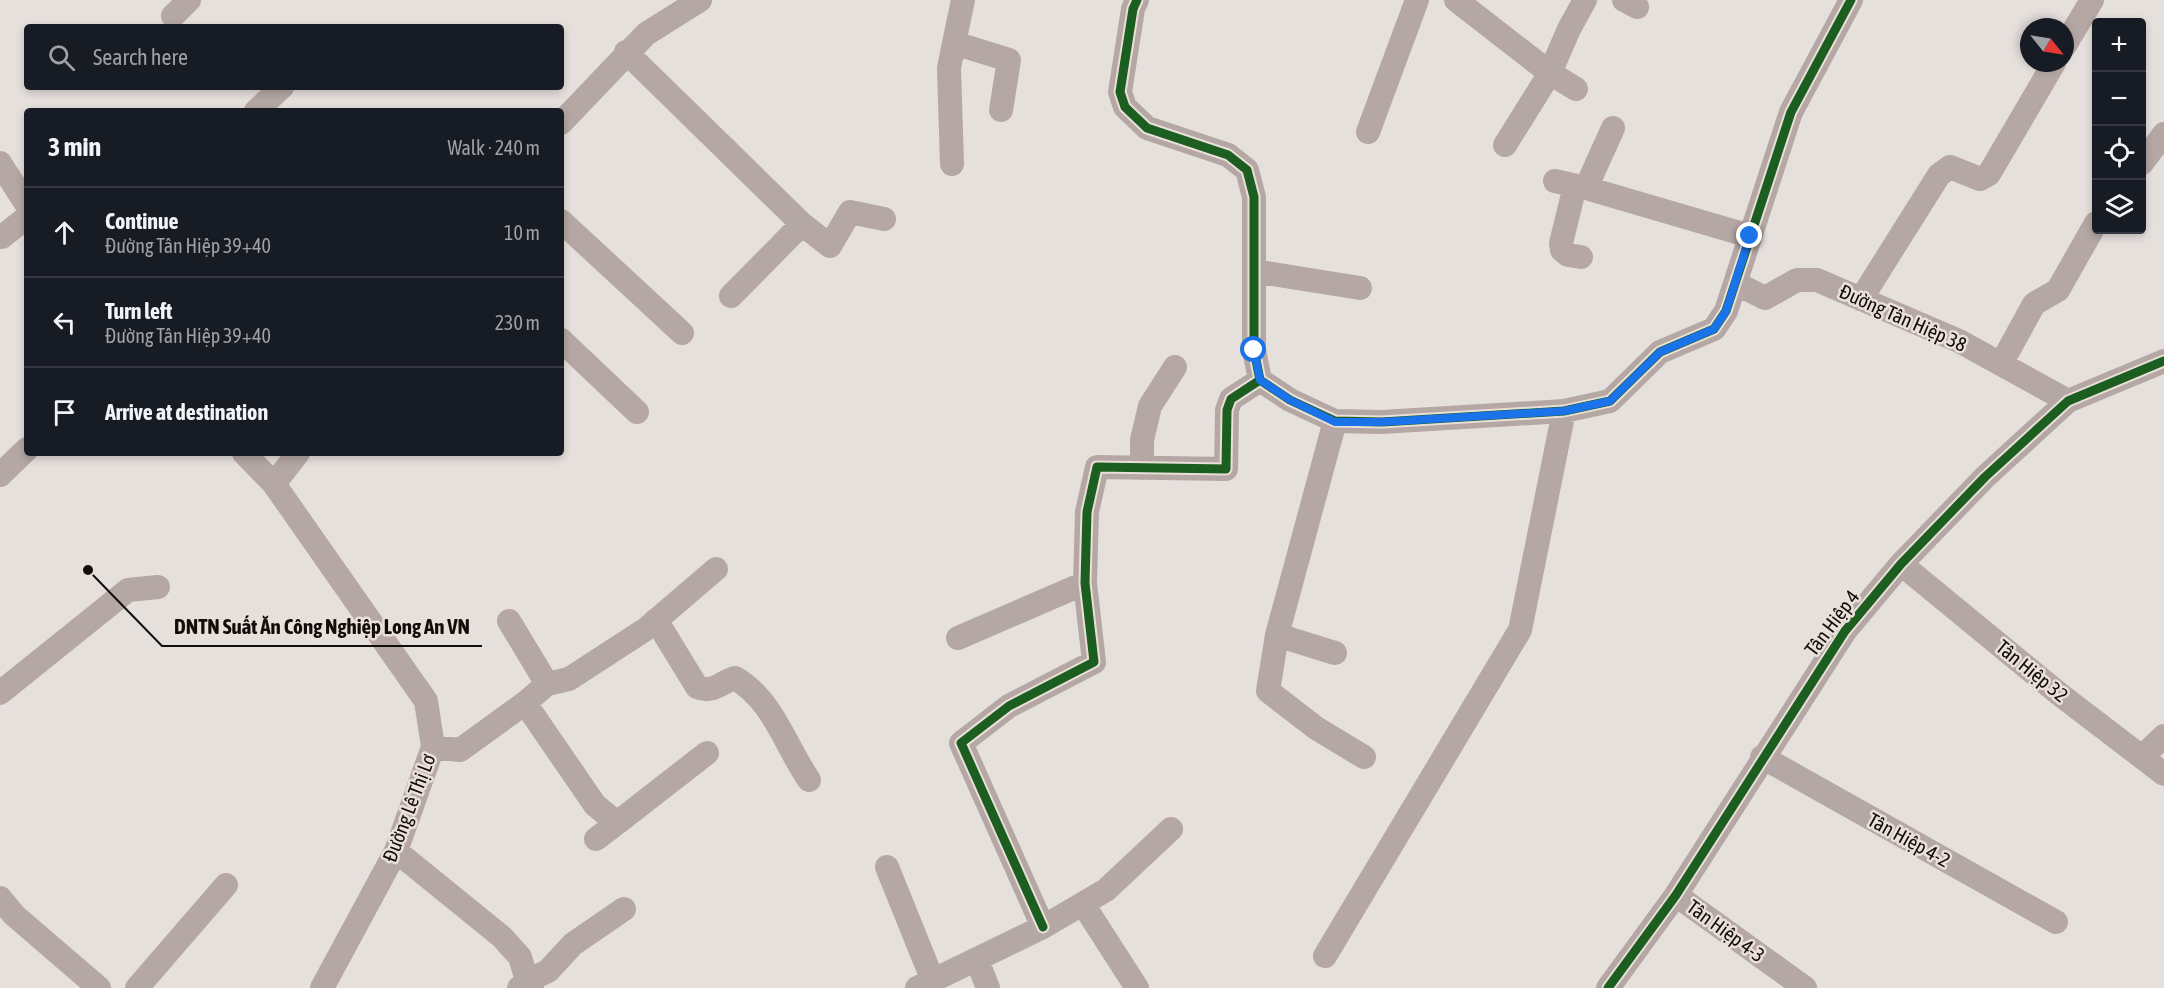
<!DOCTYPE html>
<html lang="en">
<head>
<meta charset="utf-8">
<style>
  body { margin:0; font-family:"Asap Condensed",sans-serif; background:#20242c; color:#f1f3f6 }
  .controls { position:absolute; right:18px; top:18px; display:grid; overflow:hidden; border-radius:6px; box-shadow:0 3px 9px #0003 }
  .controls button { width:54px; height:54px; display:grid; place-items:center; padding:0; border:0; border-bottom:2px solid #363941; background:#171b24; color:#f1f3f6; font:30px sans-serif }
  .compass { position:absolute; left:2020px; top:18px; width:54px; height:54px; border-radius:50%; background:#171b24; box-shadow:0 3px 9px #0003; rotate:120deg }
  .stop { position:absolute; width:18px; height:18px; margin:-14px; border:4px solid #1a73e8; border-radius:50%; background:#fff }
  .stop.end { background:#1a73e8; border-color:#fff; box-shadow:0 2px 6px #0008 }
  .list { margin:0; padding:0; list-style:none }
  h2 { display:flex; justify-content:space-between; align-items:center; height:78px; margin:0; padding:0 24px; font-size:26px }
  h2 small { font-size:20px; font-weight:400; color:#9ea1a6 }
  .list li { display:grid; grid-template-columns:39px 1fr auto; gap:18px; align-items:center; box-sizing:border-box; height:90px; padding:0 24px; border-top:2px solid #363941 }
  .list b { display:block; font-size:22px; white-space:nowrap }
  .list p { margin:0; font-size:20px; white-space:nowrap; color:#9ea1a6 }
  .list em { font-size:20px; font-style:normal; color:#9ea1a6 }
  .icon { flex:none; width:33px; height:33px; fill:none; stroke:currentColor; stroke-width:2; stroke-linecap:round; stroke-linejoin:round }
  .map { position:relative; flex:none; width:2164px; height:988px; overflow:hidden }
  .search { position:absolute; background:#171b24; box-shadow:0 3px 9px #0003; left:24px; top:24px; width:540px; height:66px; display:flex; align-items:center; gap:15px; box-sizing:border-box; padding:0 21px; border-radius:6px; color:#9ea1a6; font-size:22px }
  .panel { position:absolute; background:#171b24; box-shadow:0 3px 9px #0003; left:24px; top:108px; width:540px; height:348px; border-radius:6px }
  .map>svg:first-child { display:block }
</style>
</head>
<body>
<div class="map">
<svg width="2164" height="988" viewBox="0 0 2164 988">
  <rect width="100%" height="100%" fill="#e6e0dd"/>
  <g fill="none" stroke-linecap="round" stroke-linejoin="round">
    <path stroke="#b4a7a4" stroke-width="24" d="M1137,0l-4,9 -13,83 5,15 22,21 81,27 19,15 7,27v153l6,30 30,20 45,21 47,1 182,-11 46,-10 50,-49 54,-23 12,-18 65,-199 60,-112
      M1456,0l94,73 26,16
      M1624,0l13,7
      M173,16l16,-16
      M954,43l9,-43
      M2065,45l27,-45
      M626,52l176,172 28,22 20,-34 34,7
      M256,111l26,-24
      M561,123l85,-89 54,-34
      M1368,132l49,-132
      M1505,145l45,-72 19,-44 16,-29
      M0,163l27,42
      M2142,163l22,-29
      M952,164l-3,-96 5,-25 55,17 -8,50
      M1555,181l31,7 164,48
      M1575,186l-14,57 1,7 6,5 13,2
      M1586,188l27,-60
      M561,221l121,112
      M2,237l25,-20
      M1254,271l106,17
      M1735,283l30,15 32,-18h20l142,61 109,60
      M731,296l71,-72
      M1861,299l78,-124 11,-8 30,12 9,-5 65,-111
      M561,340l76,72
      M2001,364l33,-60 24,-14 38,-67
      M1335,421l-58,214 -9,56 48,37 48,29
      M244,453l30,31
      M298,453l-24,31 152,217 7,46 -37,104 -74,137
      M1142,468v-28l8,-34 25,-39
      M0,475l27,-26
      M1901,564l157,129 106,81
      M656,620l41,67c16,7 24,-5 38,-9 38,22 50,67 74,102
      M1277,635l58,18
      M958,638l127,-55
      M547,684l22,-5 77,-50 70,-60
      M0,693l128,-103 30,-3
      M525,703l70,102 22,18 90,-70
      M433,747l27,3 65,-47 22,-19 -38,-63
      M1762,757l294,165
      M2142,757l22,-21
      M596,839l21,-16
      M396,851l106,86 18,20 7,24 5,7
      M887,867l46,114
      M1676,895l129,93
      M0,898l14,17 85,73
      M1083,904l54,84
      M1043,927l-82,-184 48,-37 85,-44 -9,-79 2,-71 10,-45 129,2 1,-59 4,-11 29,-19
      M1325,956l195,-326 44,-219
      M977,960l11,28
      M137,988l89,-103
      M519,988l8,-7 21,-10 25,-27 51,-35
      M917,988l126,-61 63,-37 65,-61
      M1608,988l68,-93 169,-264 56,-67 84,-87 83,-76 96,-40"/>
    <defs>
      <path id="cycleway" d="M1137,0l-4,9 -13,83 5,15 22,21 81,27 19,15 7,27v153l6,30 30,20 45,21 47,1 182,-11 46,-10 50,-49 54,-23 12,-18 65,-199 60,-112
        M1043,927l-82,-184 48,-37 85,-44 -9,-79 2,-71 10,-45 129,2 1,-59 4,-11 29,-19
        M1608,988l68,-93 169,-264 56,-67 84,-87 83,-76 96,-40"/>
    </defs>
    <use href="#cycleway" stroke="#eadfd9" stroke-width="13"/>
    <use href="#cycleway" stroke="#1b5e20" stroke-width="9"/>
  </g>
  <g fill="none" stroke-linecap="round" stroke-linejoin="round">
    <path stroke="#1a73e8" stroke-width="8" d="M1254,350l6,30 30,20 45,22h47l182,-11 46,-10 50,-49 54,-23 12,-18 24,-75"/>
  </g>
  <g text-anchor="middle" stroke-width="5" stroke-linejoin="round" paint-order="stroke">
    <g font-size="20" fill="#100d0b" stroke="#eadfd9">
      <text transform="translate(1903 318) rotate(24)" y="7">Đường Tân Hiệp 38</text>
      <text transform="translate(1832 623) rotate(-53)" y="7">Tân Hiệp 4</text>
      <text transform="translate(2032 671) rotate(39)" y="7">Tân Hiệp 32</text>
      <text transform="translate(409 808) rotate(-69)" y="7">Đường Lê Thị Lơ</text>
      <text transform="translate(1909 840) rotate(29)" y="7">Tân Hiệp 4-2</text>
      <text transform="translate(1726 931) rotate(36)" y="7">Tân Hiệp 4-3</text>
    </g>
  </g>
  <path fill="none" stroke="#100d0b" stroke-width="2" d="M88 570L162 646H482"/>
  <circle fill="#100d0b" stroke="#eadfd9" stroke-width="2" cx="88" cy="570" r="6"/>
  <g font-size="21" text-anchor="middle" font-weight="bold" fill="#100d0b" stroke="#eadfd9" stroke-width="5" stroke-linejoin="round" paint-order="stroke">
    <text x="322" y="634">DNTN Suất Ăn Công Nghiệp Long An VN</text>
  </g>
</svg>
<div class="controls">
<button>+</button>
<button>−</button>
<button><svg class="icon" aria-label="locate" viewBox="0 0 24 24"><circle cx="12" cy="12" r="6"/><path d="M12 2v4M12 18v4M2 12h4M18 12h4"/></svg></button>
<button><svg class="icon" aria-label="layers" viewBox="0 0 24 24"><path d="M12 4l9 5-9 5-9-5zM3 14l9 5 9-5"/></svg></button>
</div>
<svg class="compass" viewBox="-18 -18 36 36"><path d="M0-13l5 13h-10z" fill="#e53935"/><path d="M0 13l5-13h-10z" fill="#9ea1a6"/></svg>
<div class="stop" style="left:1254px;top:350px"></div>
<div class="stop end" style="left:1750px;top:236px"></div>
<div class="search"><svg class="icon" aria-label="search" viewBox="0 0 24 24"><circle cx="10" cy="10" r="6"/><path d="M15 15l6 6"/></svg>Search here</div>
<section class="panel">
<h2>3 min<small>Walk · 240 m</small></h2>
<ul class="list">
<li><svg class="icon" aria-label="ahead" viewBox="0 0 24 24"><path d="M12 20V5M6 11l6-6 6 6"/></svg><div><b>Continue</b><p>Đường Tân Hiệp 39+40</p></div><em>10 m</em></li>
<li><svg class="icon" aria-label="left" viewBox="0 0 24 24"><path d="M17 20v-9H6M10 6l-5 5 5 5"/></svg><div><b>Turn left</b><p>Đường Tân Hiệp 39+40</p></div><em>230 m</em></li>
<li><svg class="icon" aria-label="arrive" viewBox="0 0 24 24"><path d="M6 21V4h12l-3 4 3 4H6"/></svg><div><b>Arrive at destination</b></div></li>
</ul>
</section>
</div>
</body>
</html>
